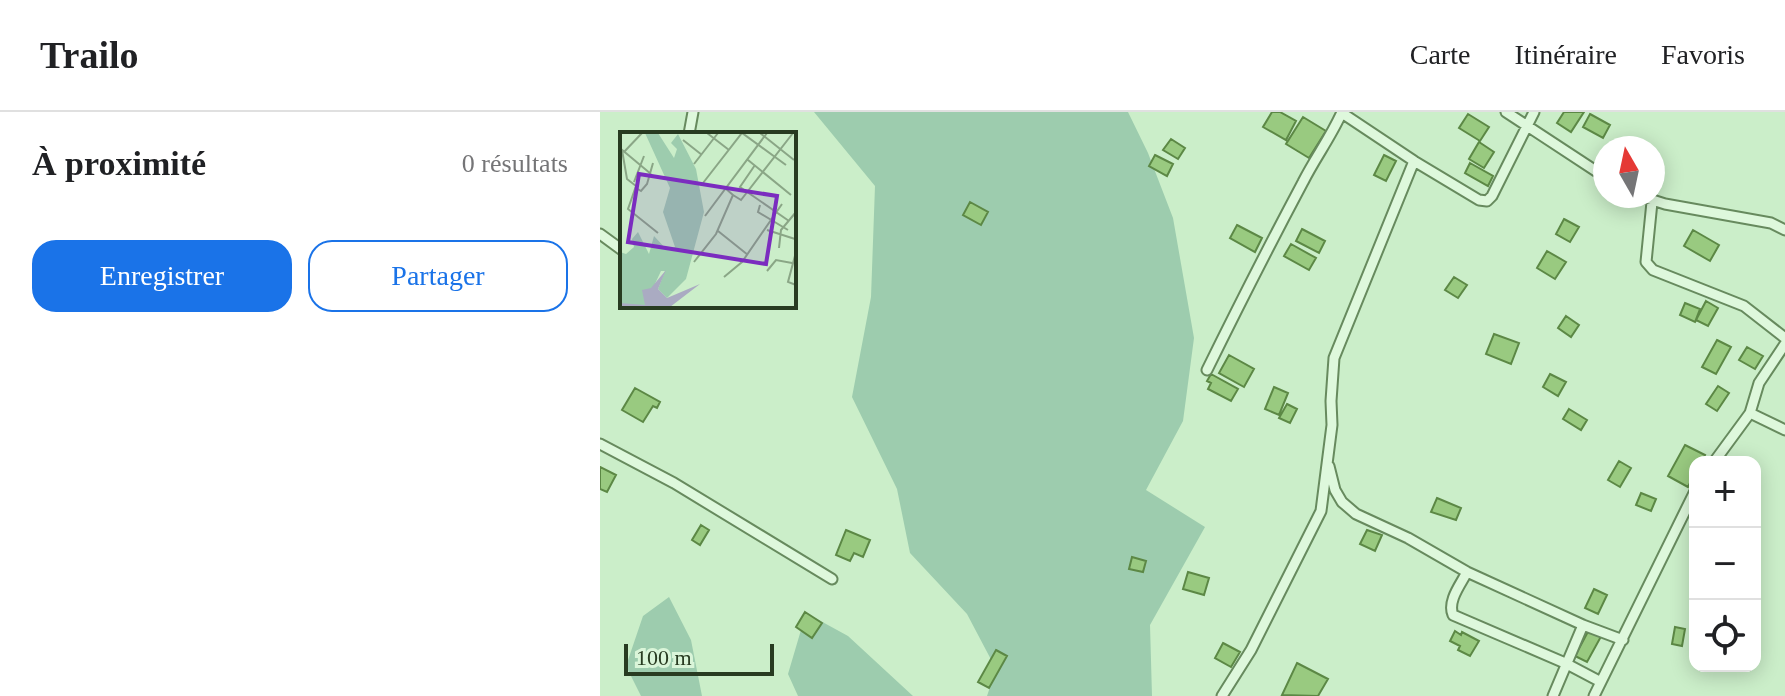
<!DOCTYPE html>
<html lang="fr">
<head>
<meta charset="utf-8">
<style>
  body { margin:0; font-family:Georgia,serif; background:#f2f2f2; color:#202124 }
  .controls { position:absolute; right:24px; bottom:24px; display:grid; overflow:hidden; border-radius:16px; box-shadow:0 4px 20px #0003 }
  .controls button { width:72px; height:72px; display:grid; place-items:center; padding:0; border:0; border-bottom:2px solid #e0e0e0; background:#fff; color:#202124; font:40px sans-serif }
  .compass { position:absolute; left:993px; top:24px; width:72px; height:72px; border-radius:50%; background:#fff; box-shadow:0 4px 20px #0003; rotate:351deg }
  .scale { position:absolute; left:24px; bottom:20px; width:150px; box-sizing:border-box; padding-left:8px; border:4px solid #283b21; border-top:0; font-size:22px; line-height:28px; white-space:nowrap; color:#283b21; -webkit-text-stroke:6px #daf5d9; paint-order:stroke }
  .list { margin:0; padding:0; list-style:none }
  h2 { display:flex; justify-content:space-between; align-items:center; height:104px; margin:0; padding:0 32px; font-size:34px }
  h2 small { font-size:26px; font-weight:400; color:#757577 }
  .actions { display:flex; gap:16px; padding:24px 32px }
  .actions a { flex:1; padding:18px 0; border:2px solid #1a73e8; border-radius:24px; text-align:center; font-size:28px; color:#1a73e8 }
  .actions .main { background:#1a73e8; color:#fff }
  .icon { flex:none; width:44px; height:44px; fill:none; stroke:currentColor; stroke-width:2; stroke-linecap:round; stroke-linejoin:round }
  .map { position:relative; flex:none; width:1185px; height:584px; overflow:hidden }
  header { display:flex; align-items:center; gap:48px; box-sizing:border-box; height:112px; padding:0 40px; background:#fff; border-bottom:2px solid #e0e0e0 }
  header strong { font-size:38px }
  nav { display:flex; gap:44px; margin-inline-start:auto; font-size:28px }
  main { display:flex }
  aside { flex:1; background:#fff }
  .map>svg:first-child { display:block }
</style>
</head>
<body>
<header>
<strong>Trailo</strong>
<nav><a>Carte</a><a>Itinéraire</a><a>Favoris</a></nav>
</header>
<main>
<aside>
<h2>À proximité<small>0 résultats</small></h2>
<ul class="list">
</ul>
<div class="actions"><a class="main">Enregistrer</a><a>Partager</a></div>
</aside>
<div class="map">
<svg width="1185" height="584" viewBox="0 0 1185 584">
  <rect width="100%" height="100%" fill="#cbeec9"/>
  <path fill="#9dccae" d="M214,0h314l20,41 25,65 21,120 -11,83 -37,69 59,37 -55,98 2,71h-165l9,-27 -29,-55 -57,-61 -13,-64 -45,-92 19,-100 4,-111z
    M69,485l22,43 11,56h-61l-15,-30 17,-50z
    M206,501l42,23 65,60h-115l-10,-22z"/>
  <path fill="#99ca80" stroke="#5c8845" stroke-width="2" d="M672,0h8l16,9 -10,19 -23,-13z
    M964,0h20l-13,20 -14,-9z
    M868,2l21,13 -9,14 -21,-13z
    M990,2l20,11 -7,13 -20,-11z
    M703,5l23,14 -17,27 -23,-14z
    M571,27l14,9 -7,11 -15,-9z
    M879,30l15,10 -10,16 -15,-9z
    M555,43l18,9 -6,12 -18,-10z
    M784,43l12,6 -10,20 -12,-6z
    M870,51l23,13 -5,10 -23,-13z
    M370,90l18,10 -7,13 -18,-10z
    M964,107l15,8 -9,15 -14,-8z
    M637,113l25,13 -7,14 -25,-14z
    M702,117l23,12 -6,12 -23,-12z
    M1093,118l26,15 -9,16 -26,-15z
    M691,132l25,14 -7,12 -25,-14z
    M947,139l19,11 -11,17 -18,-11z
    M854,165l13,8 -9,13 -13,-8z
    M1106,189l12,7 -10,18 -12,-6z
    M1085,191l15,6 -5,13 -15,-7z
    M966,204l13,9 -8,12 -13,-9z
    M894,222l25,9 -8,21 -25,-10z
    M1117,228l14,7 -15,27 -14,-7z
    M1147,235l16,9 -8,13 -16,-9z
    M629,243l25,14 -10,18 -25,-14z
    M611,262l27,15 -7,12 -23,-12 3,-6 -4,-2z
    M950,262l16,8 -8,14 -15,-9z
    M1118,274l11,7 -12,18 -11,-7z
    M674,275l14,6 -9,22 -14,-6z
    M35,276l25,14 -3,6 -4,-2 -10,16 -21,-12z
    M687,292l10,5 -7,14 -11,-5z
    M969,297l18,11 -6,10 -18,-11z
    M1085,333l20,10 -4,7h-6v11l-7,14 -20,-11z
    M1019,349l12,7 -11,19 -12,-7z
    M0,355l16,8 -9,17 -7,-3z
    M1041,381l15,6 -5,12 -15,-6z
    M837,386l24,10 -5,12 -25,-8z
    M101,413l8,5 -9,15 -8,-5z
    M246,418l24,10 -7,17 -9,-4 -4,8 -14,-6z
    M767,418l15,5 -7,16 -15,-7z
    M532,445l14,4 -3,11 -14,-3z
    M588,460l21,6 -5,17 -21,-6z
    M994,477l13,6 -9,19 -13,-6z
    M205,500l17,11 -10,15 -16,-11z
    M991,514l13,5 -17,31 -12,-6z
    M1075,515l10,2 -3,17 -10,-2z
    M855,519l6,4 1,-3 17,9 -9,15 -12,-6 2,-4 -10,-5z
    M623,531l17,9 -9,15 -16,-9z
    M396,538l11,6 -18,32 -11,-6z
    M697,551l31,16 -10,17 -36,-1z"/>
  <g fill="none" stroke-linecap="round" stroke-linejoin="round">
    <defs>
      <path id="minor" d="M906,0l99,65
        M89,22l4,-22
        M814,49l65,39 8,1 5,-5 42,-84
        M1040,84l25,8 106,19 14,7
        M1052,90l-6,60 7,8 91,36 41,32
        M0,122l22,16
        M607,258c31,-63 63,-126 96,-188 12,-24 28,-45 39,-70
        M1150,301l35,17
        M0,332l74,39 158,96
        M1114,350l36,-49 9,-30 26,-39
        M729,354l6,24 7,12 14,12 52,24 59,34 116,53 40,15
        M867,460c-6,12 -20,29 -14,43l112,48 36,19
        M622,584l29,-46 70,-139 11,-86 -1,-24 3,-43 80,-197 -72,-48
        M953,584l30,-71
        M994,584l101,-205"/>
    </defs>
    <use href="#minor" stroke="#678a5e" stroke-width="13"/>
    <use href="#minor" stroke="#def8dc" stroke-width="9"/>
  </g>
  <g transform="translate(20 20)">
    <rect width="176" height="176" fill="#cbeec9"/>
    <path d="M25,1h13l16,25 3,-9 -6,-6 7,-9 18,35 8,43 -18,67 -19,19 -9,-9 7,-18h-4l-16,34 -16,2 -9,-4v-51l6,2 8,-7 -2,-8 6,-7 11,22 5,-18 13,14 8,-3 -12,-35 7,-24z" fill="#9dccae"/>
    <path d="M46,138l-8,19 9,9 33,-14 -30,23h-50v-4l25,2 -3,-15 9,-2z" fill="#aaabc2"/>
    <path fill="none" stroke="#8aa686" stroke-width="2" d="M87,1l22,17M140,1l34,27M63,8l19,15M1,17l30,25M2,18l5,29 9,7 -8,23 30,24M4,20l18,-19M128,28l43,35M74,32l24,-31M135,33l-15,22 49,34M14,50l10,-26M83,51l39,-50 44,32M16,56l5,3 6,-7 6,-21M113,63l8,5 52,-67M140,73l-2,7 30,18M85,84l62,-83M147,98l28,9M98,99l30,24M159,116l2,-18 15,-18M176,120l-8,30 8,3M74,130l22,-28 17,-39 -8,-7M147,139l9,-11 16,3M104,145l18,-15 40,-58"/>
    <path fill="#7b2cbf" fill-opacity="0.15" stroke="#7b2cbf" stroke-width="4" d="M19,42l138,22 -11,68 -138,-22z"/>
    <rect width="176" height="176" fill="none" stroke="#283b21" stroke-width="4"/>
  </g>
</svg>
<div class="controls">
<button>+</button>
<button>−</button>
<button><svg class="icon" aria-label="locate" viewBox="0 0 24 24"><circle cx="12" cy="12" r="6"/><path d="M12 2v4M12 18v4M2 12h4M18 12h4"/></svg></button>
</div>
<svg class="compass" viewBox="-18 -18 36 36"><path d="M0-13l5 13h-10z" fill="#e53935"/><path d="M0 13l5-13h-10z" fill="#757577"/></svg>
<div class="scale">100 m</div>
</div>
</main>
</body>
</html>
